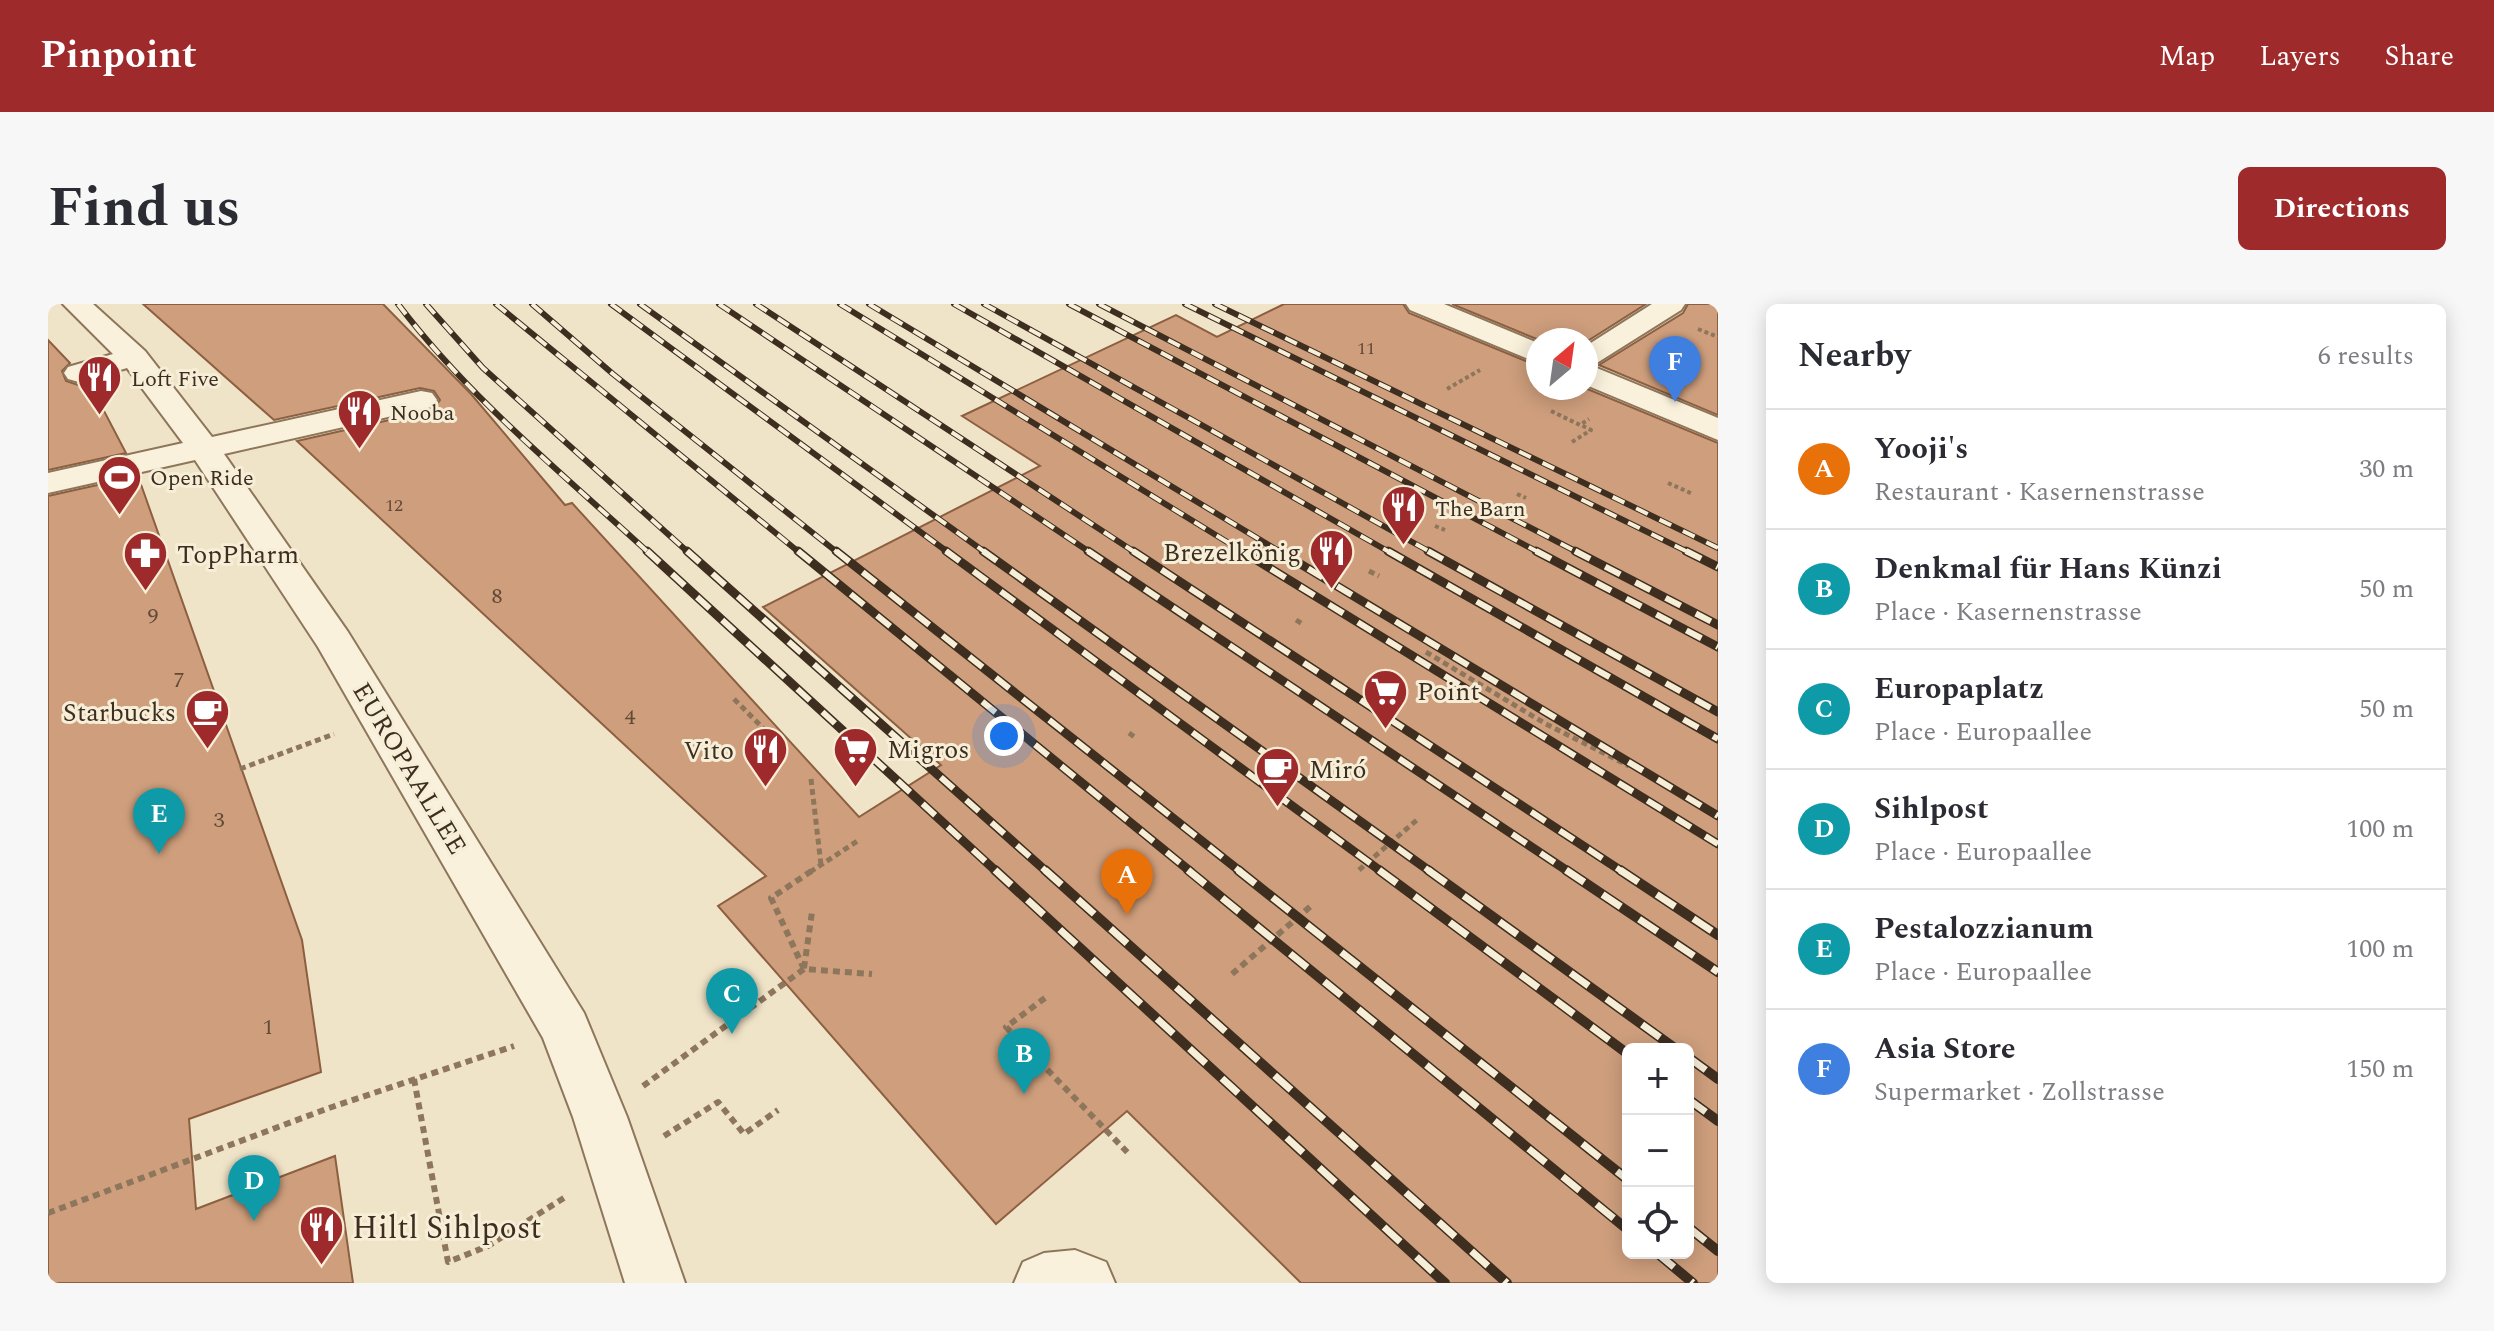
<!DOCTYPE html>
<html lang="en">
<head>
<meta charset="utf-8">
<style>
  body { margin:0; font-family:Spectral,serif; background:#f7f7f7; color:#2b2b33 }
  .controls { position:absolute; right:24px; bottom:24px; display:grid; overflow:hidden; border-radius:12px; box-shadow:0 4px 20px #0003 }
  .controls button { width:72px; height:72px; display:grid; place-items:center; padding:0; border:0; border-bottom:2px solid #e1e1e2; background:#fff; color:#2b2b33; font:40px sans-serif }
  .compass { position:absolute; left:1478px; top:24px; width:72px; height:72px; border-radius:50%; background:#fff; box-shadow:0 4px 20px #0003; rotate:29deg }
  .you { position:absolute; left:956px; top:432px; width:28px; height:28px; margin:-20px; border:6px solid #fff; border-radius:50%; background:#1a73e8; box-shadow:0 0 0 12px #1a73e833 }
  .badge { display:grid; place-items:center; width:52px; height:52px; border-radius:50%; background:#9e2a2b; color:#fff; font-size:26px; font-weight:700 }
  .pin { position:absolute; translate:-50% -66px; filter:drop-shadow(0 2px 4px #0008) }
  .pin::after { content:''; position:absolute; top:42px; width:28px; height:24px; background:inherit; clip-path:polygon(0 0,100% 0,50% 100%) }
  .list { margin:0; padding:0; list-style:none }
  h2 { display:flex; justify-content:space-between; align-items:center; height:104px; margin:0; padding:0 32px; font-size:34px }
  h2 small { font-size:26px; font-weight:400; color:#7c7c81 }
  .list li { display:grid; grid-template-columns:52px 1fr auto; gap:24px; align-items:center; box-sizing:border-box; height:120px; padding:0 32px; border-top:2px solid #e1e1e2 }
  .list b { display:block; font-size:30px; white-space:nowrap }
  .list p { margin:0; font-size:26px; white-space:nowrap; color:#7c7c81 }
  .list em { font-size:26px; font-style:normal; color:#7c7c81 }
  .icon { flex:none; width:44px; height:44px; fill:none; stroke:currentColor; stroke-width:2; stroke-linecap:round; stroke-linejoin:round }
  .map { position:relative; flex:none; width:1670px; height:979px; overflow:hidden; border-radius:12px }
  header { display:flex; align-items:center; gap:48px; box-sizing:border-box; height:112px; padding:0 40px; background:#9e2a2b; color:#fff }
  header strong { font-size:38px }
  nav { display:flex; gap:44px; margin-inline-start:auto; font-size:28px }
  .intro { display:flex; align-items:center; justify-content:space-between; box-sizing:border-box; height:192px; padding:0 48px }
  h1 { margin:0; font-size:56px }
  .button { padding:20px 36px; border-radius:12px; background:#9e2a2b; color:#fff; font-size:28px; font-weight:700 }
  main { display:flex; gap:48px; padding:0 48px }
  aside { flex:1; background:#fff; border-radius:12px; box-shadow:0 4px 20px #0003 }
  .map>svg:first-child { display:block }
</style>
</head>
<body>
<header>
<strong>Pinpoint</strong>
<nav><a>Map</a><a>Layers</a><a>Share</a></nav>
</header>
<div class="intro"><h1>Find us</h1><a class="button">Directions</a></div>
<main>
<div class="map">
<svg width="1670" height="979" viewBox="0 0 1670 979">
  <rect width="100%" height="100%" fill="#f0e4c8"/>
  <path fill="#cf9f7d" stroke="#8d5f41" stroke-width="2" fill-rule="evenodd" d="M95,0h240l88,90 94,111 7,-2 287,314 82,-52 -178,-158 277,-141 -78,-50 214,-101 41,22 67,-33h119l6,9 129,53v22h47l133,55v840h-417l-174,-172 -131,113 -278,-318 48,-30 -469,-435 136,-31 7,-10 -6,-9 -14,-3 -146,32zM1580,745h60v204h-60z
    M1404,0h194l-60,38v-2h-47z
    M1640,0h30v111l-119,-50 84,-52z
    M0,36l22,23 -8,8 4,10 12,4 10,-2 3,3 35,67 -78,17z
    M90,172l164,464 19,132 -132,47 7,90 139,-53 18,127h-305v-787z"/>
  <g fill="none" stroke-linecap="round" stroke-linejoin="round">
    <defs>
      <path id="minor" d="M15,0h30l52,47 67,86 209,-46 11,2 5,7 -5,7 -208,47 124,178 236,381 43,104 58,166h-60l-52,-166 -30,-79 -225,-391 -123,-187 -147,33v-20l135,-30 -56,-75 -48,14 -11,-3 -4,-6 4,-6 45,-13z
        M1358,0h38l94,39v20l-128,-53z
        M1604,0h33l-4,6 -89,56 126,52v22l-132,-55v-39z
        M1027,946l31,12 9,21h-101l9,-21 21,-9z"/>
    </defs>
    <use href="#minor" stroke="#8d765c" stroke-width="4"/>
    <path stroke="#8d765c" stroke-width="4" stroke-dasharray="4 3" stroke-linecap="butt" d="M1650,25l20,8
      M1399,85l33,-19
      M1503,107l29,14 9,-6
      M1524,138l19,-12 -10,-5
      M1620,179l25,11
      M1469,190l9,4
      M1387,222l10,4"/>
    <path stroke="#8d765c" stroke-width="5" stroke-dasharray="6 4" stroke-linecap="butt" d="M1321,267l10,5
      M1248,316l8,5
      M1378,348l120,72 83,42
      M686,395l50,50
      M1081,429l7,5
      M192,465l94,-35
      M763,475l10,86
      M1311,566l59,-51
      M762,568l49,-32"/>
    <path stroke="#8d765c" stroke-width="6" stroke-dasharray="7 5" stroke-linecap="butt" d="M756,664l8,-56
      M756,665l-33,-71 42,-28
      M1184,670l79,-68
      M997,694l-39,29 123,127
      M366,775l34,183 40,-16 79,-50
      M595,782l161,-117 68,5
      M616,832l54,-34 26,32 34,-24
      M0,909l281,-105 185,-62"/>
    <use href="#minor" fill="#faf1dc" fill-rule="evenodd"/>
    <defs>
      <path id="rail-far2" d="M350,0c71,94 165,170 251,249
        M378,0l57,64 206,185
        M448,0l304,249
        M484,0l81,70 225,179
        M563,0l338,249
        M592,0l346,249
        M671,0l372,249
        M708,0l380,249
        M792,0l405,249
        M821,0l413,249
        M906,0l437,249
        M936,0l448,249
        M1021,0l471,249
        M1051,0l480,249
        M1137,0l505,249
        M1167,0l503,244"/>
      <path id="rail-far1" d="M599,247l350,321
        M639,247l360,321
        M750,247l393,321
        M788,247l405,321
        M898,247l436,321
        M935,247l448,321
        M1040,247l481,321
        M1085,247l490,321
        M1194,247l476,293
        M1231,247l439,265
        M1340,247l330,188
        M1380,247l290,161
        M1488,247l182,96
        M1527,247l143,74
        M1638,247l32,16"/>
      <path id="rail" d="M947,566l450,413
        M997,566l462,413
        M1140,566l440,360
        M1190,566l390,310
        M1331,566l249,184
        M1380,566l248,179
        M1518,566l152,102
        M1572,566l98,65
        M1640,753l30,22
        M1640,795l30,22
        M1640,923l30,24
        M1609,949l36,30"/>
    </defs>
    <use href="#rail-far2" stroke="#3d2e20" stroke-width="6"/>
    <use href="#rail-far1" stroke="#3d2e20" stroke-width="9"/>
    <use href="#rail" stroke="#3d2e20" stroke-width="10"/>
    <use href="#rail-far2" stroke="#f7eed8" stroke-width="4" stroke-dasharray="13" stroke-linecap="butt"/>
    <use href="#rail-far1" stroke="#f7eed8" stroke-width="6" stroke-dasharray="17" stroke-linecap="butt"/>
    <use href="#rail" stroke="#f7eed8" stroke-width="7" stroke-dasharray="22" stroke-linecap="butt"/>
  </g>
  <defs>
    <symbol id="restaurant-pin" viewBox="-11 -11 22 30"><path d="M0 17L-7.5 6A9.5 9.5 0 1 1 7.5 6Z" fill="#9e2a2b" stroke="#f7eed8"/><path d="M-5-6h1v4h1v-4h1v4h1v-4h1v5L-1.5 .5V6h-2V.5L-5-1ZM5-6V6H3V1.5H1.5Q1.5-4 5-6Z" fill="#fff"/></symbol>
    <symbol id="stadium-pin" viewBox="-11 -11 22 30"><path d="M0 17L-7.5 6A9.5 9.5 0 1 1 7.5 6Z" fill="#9e2a2b" stroke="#f7eed8"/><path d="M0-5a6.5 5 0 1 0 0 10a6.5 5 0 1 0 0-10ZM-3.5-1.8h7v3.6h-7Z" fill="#fff"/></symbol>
    <symbol id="pharmacy-pin" viewBox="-11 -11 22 30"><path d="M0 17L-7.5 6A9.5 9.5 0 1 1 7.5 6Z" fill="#9e2a2b" stroke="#f7eed8"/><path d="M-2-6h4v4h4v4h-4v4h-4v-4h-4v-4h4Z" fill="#fff"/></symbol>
    <symbol id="supermarket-pin" viewBox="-11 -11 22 30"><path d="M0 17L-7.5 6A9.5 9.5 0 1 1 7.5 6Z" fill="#9e2a2b" stroke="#f7eed8"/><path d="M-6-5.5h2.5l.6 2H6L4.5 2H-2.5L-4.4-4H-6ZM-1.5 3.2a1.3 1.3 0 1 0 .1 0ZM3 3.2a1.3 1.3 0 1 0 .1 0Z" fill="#fff"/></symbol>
    <symbol id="cafe-pin" viewBox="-11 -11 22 30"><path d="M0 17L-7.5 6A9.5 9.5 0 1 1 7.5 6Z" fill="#9e2a2b" stroke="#f7eed8"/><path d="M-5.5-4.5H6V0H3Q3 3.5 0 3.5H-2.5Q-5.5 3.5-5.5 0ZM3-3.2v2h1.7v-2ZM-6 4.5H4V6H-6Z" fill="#fff"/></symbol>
  </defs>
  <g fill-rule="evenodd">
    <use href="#restaurant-pin" x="26" y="48" width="51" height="69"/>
    <use href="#restaurant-pin" x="286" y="82" width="51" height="69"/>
    <use href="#stadium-pin" x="46" y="148" width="51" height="69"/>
    <use href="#restaurant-pin" x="1330" y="178" width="51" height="69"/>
    <use href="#restaurant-pin" x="1258" y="222" width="51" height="69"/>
    <use href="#pharmacy-pin" x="72" y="224" width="51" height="69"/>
    <use href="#supermarket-pin" x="1312" y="362" width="51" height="69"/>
    <use href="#cafe-pin" x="134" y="382" width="51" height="69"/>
    <use href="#supermarket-pin" x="782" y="420" width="51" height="69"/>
    <use href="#restaurant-pin" x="692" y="420" width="51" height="69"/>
    <use href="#cafe-pin" x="1204" y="440" width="51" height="69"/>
    <use href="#restaurant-pin" x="248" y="898" width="51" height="69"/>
  </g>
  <g text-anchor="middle" stroke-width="6" stroke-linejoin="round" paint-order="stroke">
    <g font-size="18" fill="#624a37">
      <text x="1318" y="50">11</text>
      <text x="346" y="207">12</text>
    </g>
    <g font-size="22" fill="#3d2e20" stroke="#f7eed8" text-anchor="start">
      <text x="83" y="82">Loft Five</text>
      <text x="342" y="116">Nooba</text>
      <text x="102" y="181">Open Ride</text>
      <text x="1387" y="212">The Barn</text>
    </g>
    <g font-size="22" fill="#624a37">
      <text x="449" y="299">8</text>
      <text x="105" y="319">9</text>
      <text x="131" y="383">7</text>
      <text x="582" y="420">4</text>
      <text x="171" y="523">3</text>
      <text x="220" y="730">1</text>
    </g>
    <g font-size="26" fill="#3d2e20" stroke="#f7eed8" text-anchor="start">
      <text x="1253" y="257" text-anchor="end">Brezelkönig</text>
      <text x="129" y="259">TopPharm</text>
      <text x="1369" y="396">Point</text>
      <text x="128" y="417" text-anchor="end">Starbucks</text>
      <text x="839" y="454">Migros</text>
      <text x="686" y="455" text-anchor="end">Vito</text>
      <text x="1261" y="474">Miró</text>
    </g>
    <g font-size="26" fill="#3d2e20" stroke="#f7eed8">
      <text transform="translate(362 464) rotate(59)" y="9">EUROPAALLEE</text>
    </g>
    <g font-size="32" fill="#3d2e20" stroke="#f7eed8" text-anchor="start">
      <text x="304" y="934">Hiltl Sihlpost</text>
    </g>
  </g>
</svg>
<div class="controls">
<button>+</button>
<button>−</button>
<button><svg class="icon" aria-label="locate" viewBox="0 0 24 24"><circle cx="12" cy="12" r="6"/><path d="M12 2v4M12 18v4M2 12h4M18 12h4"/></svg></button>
</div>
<svg class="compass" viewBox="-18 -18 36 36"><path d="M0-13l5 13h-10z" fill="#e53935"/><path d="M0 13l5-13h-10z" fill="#7c7c81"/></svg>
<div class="you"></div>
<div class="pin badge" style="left:1079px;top:611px;background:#e8710a">A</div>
<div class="pin badge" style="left:976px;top:790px;background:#0f9aa8">B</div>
<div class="pin badge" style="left:684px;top:730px;background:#0f9aa8">C</div>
<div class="pin badge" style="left:206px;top:917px;background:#0f9aa8">D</div>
<div class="pin badge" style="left:111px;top:550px;background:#0f9aa8">E</div>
<div class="pin badge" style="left:1627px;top:98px;background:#3f7fe0">F</div>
</div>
<aside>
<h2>Nearby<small>6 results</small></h2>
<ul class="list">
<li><span class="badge" style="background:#e8710a">A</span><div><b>Yooji's</b><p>Restaurant · Kasernenstrasse</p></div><em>30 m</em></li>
<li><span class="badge" style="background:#0f9aa8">B</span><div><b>Denkmal für Hans Künzi</b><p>Place · Kasernenstrasse</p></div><em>50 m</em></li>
<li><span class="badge" style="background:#0f9aa8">C</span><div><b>Europaplatz</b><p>Place · Europaallee</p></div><em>50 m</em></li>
<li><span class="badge" style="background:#0f9aa8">D</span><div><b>Sihlpost</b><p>Place · Europaallee</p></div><em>100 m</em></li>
<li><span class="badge" style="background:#0f9aa8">E</span><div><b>Pestalozzianum</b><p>Place · Europaallee</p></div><em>100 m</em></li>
<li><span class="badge" style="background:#3f7fe0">F</span><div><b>Asia Store</b><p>Supermarket · Zollstrasse</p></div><em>150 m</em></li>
</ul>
</aside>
</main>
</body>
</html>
